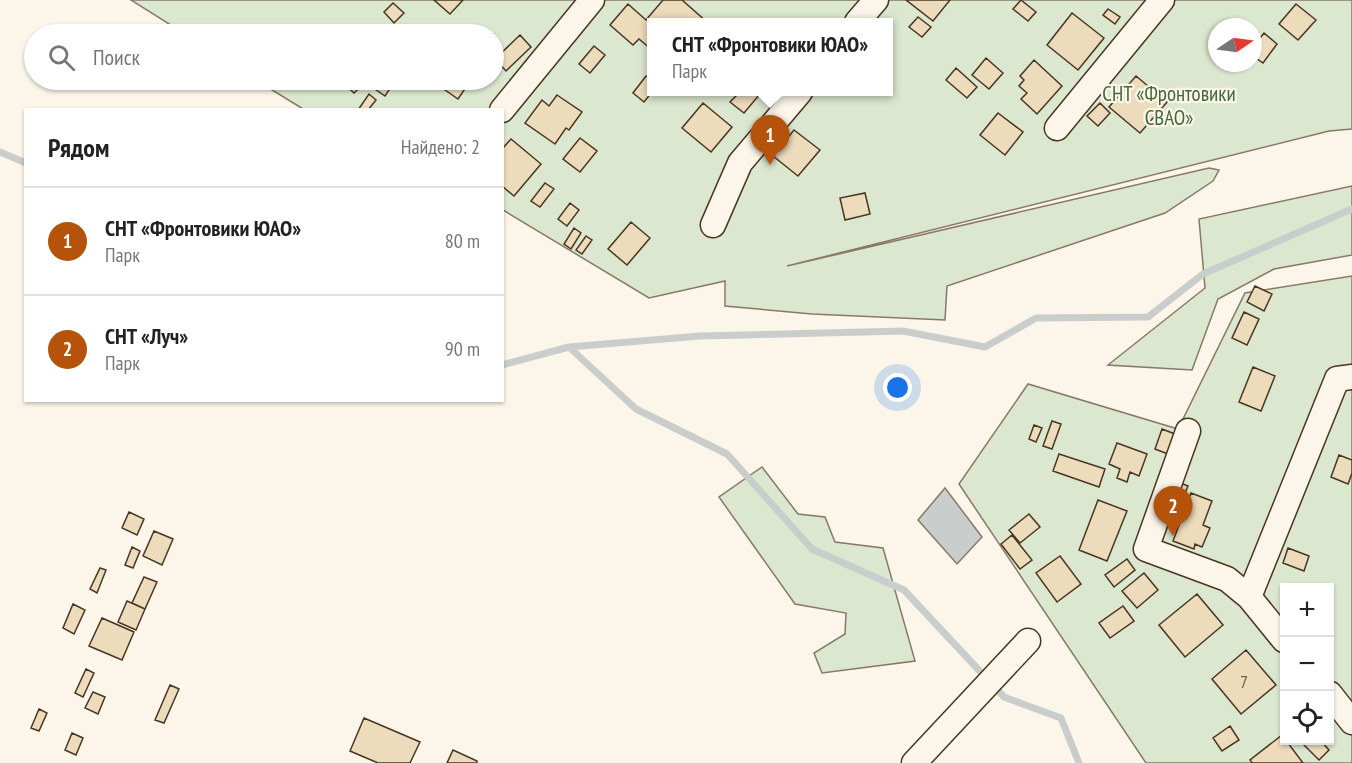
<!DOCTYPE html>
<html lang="ru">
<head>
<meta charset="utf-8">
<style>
  body { margin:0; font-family:"PT Sans Narrow",sans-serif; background:#f2f2f2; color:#222 }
  .controls { position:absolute; right:18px; bottom:18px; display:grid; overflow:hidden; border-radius:0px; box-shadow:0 2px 4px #0004 }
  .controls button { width:54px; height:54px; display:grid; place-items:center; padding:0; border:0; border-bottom:2px solid #e0e0e0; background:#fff; color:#222; font:30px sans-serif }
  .compass { position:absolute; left:1208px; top:18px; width:54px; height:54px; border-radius:50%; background:#fff; box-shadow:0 2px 4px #0004; rotate:77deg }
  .you { position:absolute; left:898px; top:388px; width:21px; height:21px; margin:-15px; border:4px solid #fff; border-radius:50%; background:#1a73e8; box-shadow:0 0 0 9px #1a73e833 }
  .badge { display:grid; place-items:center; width:39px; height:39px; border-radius:50%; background:#b45309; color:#fff; font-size:20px; font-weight:700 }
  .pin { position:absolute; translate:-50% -50px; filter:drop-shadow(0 2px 3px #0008) }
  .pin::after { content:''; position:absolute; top:32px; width:21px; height:18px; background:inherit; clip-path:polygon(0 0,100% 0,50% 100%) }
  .popup { position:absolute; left:647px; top:18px; width:246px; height:78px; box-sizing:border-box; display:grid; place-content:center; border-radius:0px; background:#fff; filter:drop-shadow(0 2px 4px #0005); font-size:20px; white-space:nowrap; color:#767676 }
  .popup b { font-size:22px; color:#222 }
  .popup::after { content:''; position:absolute; left:50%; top:100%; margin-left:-12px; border:12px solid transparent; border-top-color:#fff }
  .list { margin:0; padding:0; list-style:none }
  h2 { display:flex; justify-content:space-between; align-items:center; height:78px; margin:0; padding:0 24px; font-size:26px }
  h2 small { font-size:20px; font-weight:400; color:#767676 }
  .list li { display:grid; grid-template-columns:39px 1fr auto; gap:18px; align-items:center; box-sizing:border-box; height:108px; padding:0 24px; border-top:2px solid #e0e0e0 }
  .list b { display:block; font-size:22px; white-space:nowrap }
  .list p { margin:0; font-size:20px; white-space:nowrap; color:#767676 }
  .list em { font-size:20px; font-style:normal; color:#767676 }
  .icon { flex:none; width:33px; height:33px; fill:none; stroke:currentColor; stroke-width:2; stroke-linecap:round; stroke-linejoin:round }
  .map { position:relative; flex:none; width:1352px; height:763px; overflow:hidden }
  .search { position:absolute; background:#fff; box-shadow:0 2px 4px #0004; left:24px; top:24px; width:480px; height:66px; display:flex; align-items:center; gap:15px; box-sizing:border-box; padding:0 21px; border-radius:33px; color:#767676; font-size:22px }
  .panel { position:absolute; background:#fff; box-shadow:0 2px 4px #0004; left:24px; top:108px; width:480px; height:294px; border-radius:0px }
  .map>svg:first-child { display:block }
</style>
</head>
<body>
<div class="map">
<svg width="1352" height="763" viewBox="0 0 1352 763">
  <rect width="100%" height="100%" fill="#fbf6e9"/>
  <path fill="#dce7d0" stroke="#887966" stroke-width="1.5" fill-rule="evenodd" d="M131,0h1221v129l-23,2 -542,135 422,-98 10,2 -6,11 -48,32 -218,73 -2,34 -133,-6 -87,-8v-25l-76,17 -146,-88 -1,-100 -199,-1 -47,-29h238v-46h-309zM652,22h236v70h-236zM1217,27h36v36h-36z
    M1352,186v69l-78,14 -56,30 -26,71 -84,-5 97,-77 -6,-69z
    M1352,276v487h-206l-187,-279 69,-100 150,45 67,-136zM1284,588h46v152h-46z
    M762,467l36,47 27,3 10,25 48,6 32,113 -93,12 -8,-20 31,-19 1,-21 -51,-9 -76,-107z"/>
  <path fill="#c9cecd" stroke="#887966" stroke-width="1.5" d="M945,488l37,49 -25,27 -39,-44z"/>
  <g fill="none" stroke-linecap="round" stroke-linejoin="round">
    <path stroke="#c9cecd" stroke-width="7" d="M0,152l26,11
      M569,347l67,62 91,45 85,95 92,41 100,107 57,21 18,45
      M502,365l67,-18 131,-11 203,-5 82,16 51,-29 112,-1 55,-43 149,-65"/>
  </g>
  <path fill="#ecdcbc" stroke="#4a3520" stroke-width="1.5" d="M434,0h29l-13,14z
    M663,0h19l25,22h-55v28l-13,-11 -6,6 -23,-20 18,-21 18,16z
    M906,0h44l-17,21z
    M1021,0l15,12 -8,9 -15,-12z
    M393,3l11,10 -10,10 -10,-11z
    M1296,4l20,16 -18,20 -19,-16z
    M1108,9l12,8 -5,7 -12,-9z
    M1072,13l32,25 -26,32 -31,-25z
    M918,17l13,10 -9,10 -13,-10z
    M1264,33l13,11 -14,19 -10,-7v-9z
    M520,35l11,12 -25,24 -11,-12z
    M594,46l11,9 -15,18 -11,-9z
    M986,58l17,15 -14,16 -17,-14z
    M1034,60l28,26 -25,28 -16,-15 6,-6 -8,-7 5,-6 -4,-4z
    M956,68l21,19 -10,11 -21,-18z
    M646,76l6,4v12l-8,10 -11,-9z
    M1136,76l31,26 -27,31 -31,-26z
    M340,80h28l-14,13z
    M381,80l10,7 -6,9 -10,-7z
    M438,80h33l-13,19 -23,-16z
    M740,92h17l3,2 -16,19 -14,-11z
    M369,94l7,6 -8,10h-10z
    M557,95l25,17 -13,18 -3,-2 -11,16 -30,-21 17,-23 7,6z
    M703,103l29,24 -21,25 -29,-24z
    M1100,103l10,10 -12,13 -11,-10z
    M998,113l25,19 -18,23 -25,-20z
    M794,130l26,20 -22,26 -25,-20z
    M580,138l17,13 -17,21 -17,-13z
    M511,139l30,25 -27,32 -12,-10v-37z
    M545,183l9,6 -14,18 -9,-6z
    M865,193l5,21 -25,6 -5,-22z
    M570,203l9,7 -12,16 -9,-7z
    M631,222l19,16 -23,27 -19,-16z
    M574,228l7,5 -10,16 -7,-5z
    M586,236l6,4 -10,14 -6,-4z
    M1255,286l17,8 -8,17 -17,-9z
    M1244,312l15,7 -12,26 -15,-7z
    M1253,367l22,9 -14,35 -22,-9z
    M1052,421l9,3 -9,25 -9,-3z
    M1034,425l8,3 -6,14 -7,-3z
    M1162,429l13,5 -7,20 -13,-5z
    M1117,443l30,11 -8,22 -9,-4 -3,10 -10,-4 3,-9 -11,-5z
    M1059,454l46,15 -6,18 -46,-16z
    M1339,455l13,5v13l-4,11 -17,-7z
    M1180,483l8,3 -8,19 -8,-3z
    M1191,493l21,8 -9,24 7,3 -8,19 -7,-3 -1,5 -21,-8z
    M1098,500l29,11 -20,50 -28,-11z
    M129,512l15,7 -7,16 -15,-7z
    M1029,514l11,13 -20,16 -11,-13z
    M154,531l19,8 -11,26 -19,-9z
    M1012,535l20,25 -12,9 -19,-25z
    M132,547l8,4 -7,17 -8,-3z
    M1288,548l21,8 -5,15 -21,-8z
    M1060,556l21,28 -24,18 -21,-29z
    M1127,559l8,11 -21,17 -9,-12z
    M100,568l6,2 -9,23 -7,-4z
    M1144,573l14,17 -21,18 -15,-17z
    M144,577l13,5 -12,27 -13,-6z
    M1197,594l26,31 -38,32 -26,-32z
    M127,601l18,8 -9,21 -18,-8z
    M73,604l12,6 -11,24 -11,-6z
    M1123,606l11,15 -24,17 -11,-15z
    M102,618l32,14 -12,28 -33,-14z
    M1246,650l30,35 -35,29 -29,-35z
    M86,669l8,4 -11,24 -8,-4z
    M170,685l9,4 -15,34 -9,-3z
    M93,692l12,5 -7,17 -13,-6z
    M39,709l8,4 -8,18 -8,-3z
    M364,718l56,24 -10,21h-32l-28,-12z
    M1230,726l9,14 -17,11 -9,-13z
    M72,733l11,5 -7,17 -11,-5z
    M1282,735l21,28h-51l-2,-3z
    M1308,740h12l9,10 -10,10 -15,-15z
    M453,750l24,11v2h-30z"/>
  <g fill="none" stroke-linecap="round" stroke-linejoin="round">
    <defs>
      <path id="minor" d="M857,22l19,-22
        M502,110l90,-110
        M1057,128l105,-128
        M713,225l27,-62 60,-71
        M1188,431l-42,118 81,30 22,18
        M1284,640l-35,-43 88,-218 15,-2
        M1330,694l22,28
        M914,763l114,-122"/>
    </defs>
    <use href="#minor" stroke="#4a3520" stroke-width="27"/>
    <use href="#minor" stroke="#fbf6e9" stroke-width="24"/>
  </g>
  <g text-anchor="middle" stroke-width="4.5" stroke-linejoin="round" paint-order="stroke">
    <g font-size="18" fill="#725f47">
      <text x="1244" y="688">7</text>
    </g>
    <g font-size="21" fill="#436837" stroke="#fbf6e9">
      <text x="1169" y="101">СНТ «Фронтовики<tspan x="1169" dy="24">СВАО»</tspan></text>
    </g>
  </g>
</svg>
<div class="controls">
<button>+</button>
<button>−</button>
<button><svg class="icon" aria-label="locate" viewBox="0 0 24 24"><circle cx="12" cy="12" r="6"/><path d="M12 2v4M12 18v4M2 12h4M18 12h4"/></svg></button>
</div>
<svg class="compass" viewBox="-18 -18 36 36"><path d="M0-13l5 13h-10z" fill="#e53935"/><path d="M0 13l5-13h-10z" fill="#767676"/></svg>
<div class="you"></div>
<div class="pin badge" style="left:770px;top:165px">1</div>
<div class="popup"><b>СНТ «Фронтовики ЮАО»</b>Парк</div>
<div class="pin badge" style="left:1173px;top:536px">2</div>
<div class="search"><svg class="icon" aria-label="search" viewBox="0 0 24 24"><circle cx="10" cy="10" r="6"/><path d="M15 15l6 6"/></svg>Поиск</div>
<section class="panel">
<h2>Рядом<small>Найдено: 2</small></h2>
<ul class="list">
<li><span class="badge">1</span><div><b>СНТ «Фронтовики ЮАО»</b><p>Парк</p></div><em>80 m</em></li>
<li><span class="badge">2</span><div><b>СНТ «Луч»</b><p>Парк</p></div><em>90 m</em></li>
</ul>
</section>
</div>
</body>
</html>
